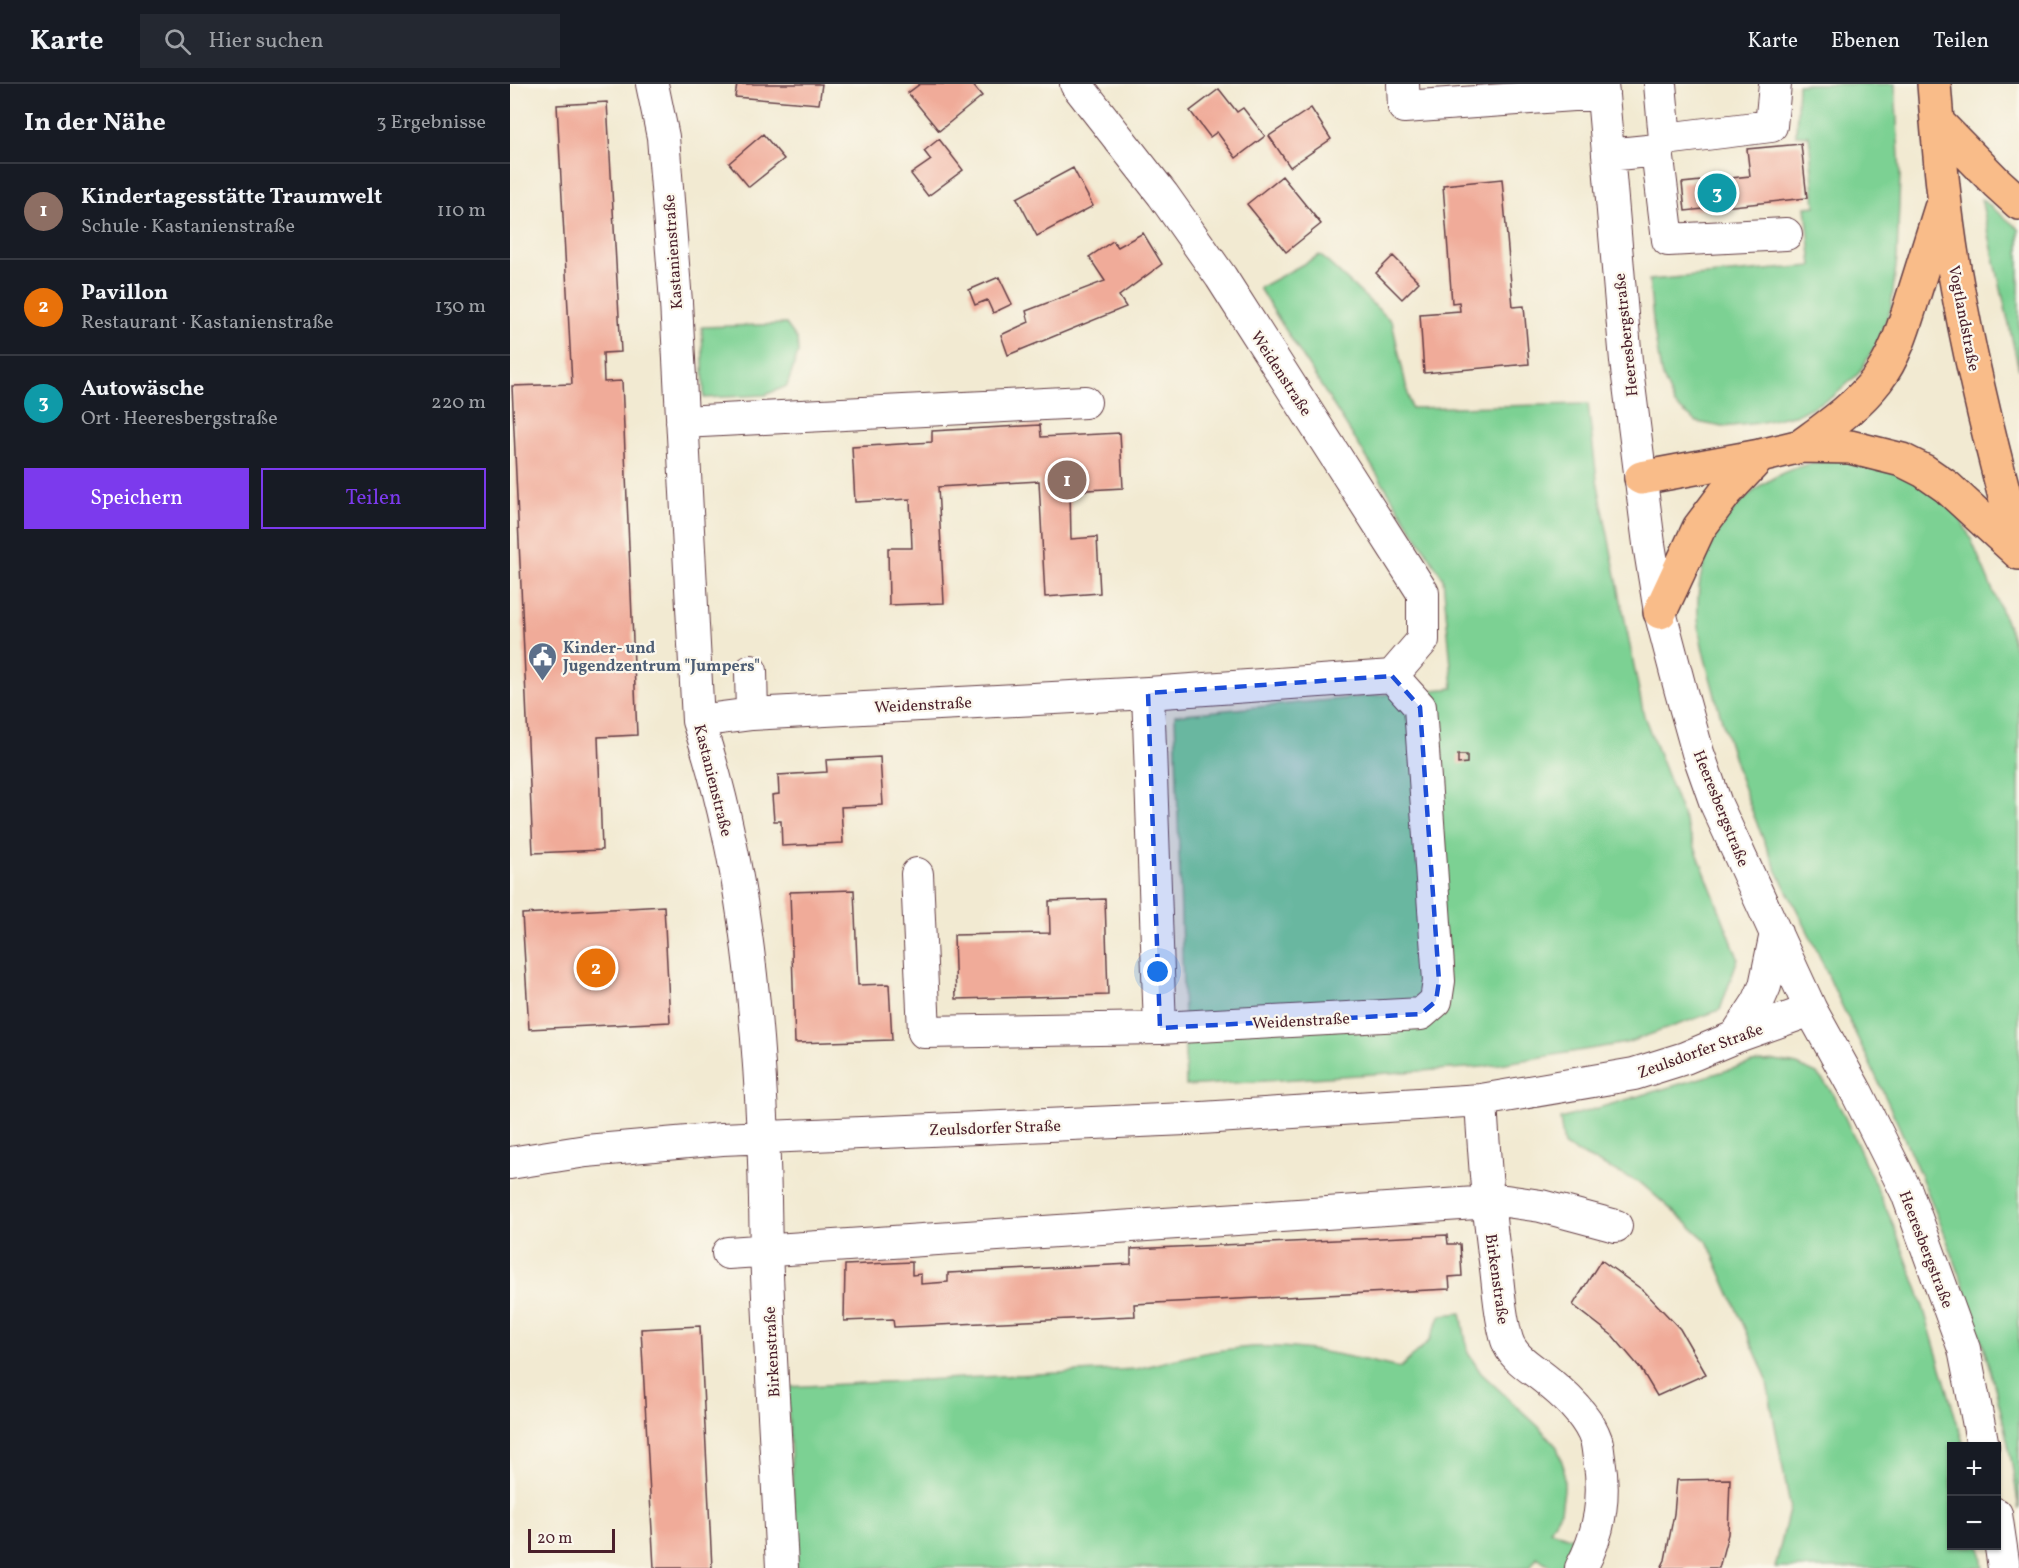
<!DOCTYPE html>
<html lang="de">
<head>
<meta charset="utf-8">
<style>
  body { margin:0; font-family:Vollkorn,serif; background:#242831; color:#f1f3f6 }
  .controls { position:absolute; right:18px; bottom:18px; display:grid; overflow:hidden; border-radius:0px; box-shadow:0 2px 4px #0004 }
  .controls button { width:54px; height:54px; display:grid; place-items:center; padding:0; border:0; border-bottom:2px solid #363941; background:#171b24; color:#f1f3f6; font:30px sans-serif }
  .scale { position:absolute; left:18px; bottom:15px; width:87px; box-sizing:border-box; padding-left:6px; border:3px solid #4a1f2b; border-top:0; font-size:16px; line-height:21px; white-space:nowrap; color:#4a1f2b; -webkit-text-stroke:4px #fbf7ec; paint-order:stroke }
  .you { position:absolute; left:648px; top:888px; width:21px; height:21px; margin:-15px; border:4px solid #fff; border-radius:50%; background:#1a73e8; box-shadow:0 0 0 9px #1a73e833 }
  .badge { display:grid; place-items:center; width:39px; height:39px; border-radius:50%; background:#7c3aed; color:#fff; font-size:20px; font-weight:700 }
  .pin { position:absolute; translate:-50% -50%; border:3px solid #fff; box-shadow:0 2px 6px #0006 }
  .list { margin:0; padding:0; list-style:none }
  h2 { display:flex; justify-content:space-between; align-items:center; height:78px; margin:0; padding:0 24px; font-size:26px }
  h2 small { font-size:20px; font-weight:400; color:#9ea1a6 }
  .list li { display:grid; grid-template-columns:39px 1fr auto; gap:18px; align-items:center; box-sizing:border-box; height:96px; padding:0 24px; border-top:2px solid #363941 }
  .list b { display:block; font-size:22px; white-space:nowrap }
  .list p { margin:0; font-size:20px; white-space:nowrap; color:#9ea1a6 }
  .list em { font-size:20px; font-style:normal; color:#9ea1a6 }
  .actions { display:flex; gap:12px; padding:18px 24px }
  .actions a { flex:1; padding:14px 0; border:2px solid #7c3aed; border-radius:0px; text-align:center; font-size:21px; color:#7c3aed }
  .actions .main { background:#7c3aed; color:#fff }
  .icon { flex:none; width:33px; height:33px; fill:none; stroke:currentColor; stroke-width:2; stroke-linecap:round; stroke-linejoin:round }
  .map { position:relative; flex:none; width:1509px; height:1484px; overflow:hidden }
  header { display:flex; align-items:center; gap:36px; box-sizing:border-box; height:84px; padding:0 30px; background:#171b24; border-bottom:2px solid #363941 }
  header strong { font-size:28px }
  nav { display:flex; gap:33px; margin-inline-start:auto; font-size:21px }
  .search { width:420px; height:54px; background:#242831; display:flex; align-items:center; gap:15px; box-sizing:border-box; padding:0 21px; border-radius:0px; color:#9ea1a6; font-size:22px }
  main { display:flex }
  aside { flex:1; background:#171b24 }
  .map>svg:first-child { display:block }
</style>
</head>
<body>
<header>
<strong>Karte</strong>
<div class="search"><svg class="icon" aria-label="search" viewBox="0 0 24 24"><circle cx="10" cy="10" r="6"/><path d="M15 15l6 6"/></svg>Hier suchen</div>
<nav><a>Karte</a><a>Ebenen</a><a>Teilen</a></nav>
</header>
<main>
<aside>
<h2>In der Nähe<small>3 Ergebnisse</small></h2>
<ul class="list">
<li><span class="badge" style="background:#8d6e63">1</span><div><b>Kindertagesstätte Traumwelt</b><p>Schule · Kastanienstraße</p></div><em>110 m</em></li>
<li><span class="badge" style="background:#e8710a">2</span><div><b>Pavillon</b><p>Restaurant · Kastanienstraße</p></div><em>130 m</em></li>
<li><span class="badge" style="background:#0f9aa8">3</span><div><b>Autowäsche</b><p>Ort · Heeresbergstraße</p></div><em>220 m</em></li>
</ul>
<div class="actions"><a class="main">Speichern</a><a>Teilen</a></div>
</aside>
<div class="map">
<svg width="1509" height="1484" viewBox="0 0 1509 1484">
  <rect width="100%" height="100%" fill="#fbf7ec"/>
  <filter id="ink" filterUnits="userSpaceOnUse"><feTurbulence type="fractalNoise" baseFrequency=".0167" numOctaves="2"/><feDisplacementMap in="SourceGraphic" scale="12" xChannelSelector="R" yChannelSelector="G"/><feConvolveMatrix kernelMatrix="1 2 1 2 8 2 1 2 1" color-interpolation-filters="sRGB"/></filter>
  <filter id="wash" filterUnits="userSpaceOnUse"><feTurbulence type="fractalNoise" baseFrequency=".008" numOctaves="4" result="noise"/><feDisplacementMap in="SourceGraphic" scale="24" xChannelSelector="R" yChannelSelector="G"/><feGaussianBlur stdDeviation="1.35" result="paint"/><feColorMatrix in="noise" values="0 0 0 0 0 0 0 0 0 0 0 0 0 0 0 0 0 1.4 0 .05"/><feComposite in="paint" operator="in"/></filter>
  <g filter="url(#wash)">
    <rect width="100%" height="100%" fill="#f2ead2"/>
    <path fill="#7cd193" stroke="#63785f" stroke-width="1.5" d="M1288,0h97l5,91 -3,82 -6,51 -15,37 -17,28 -25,23 -36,18 -40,9 -35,4 -26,-5 -22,-17 -14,-32 -7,-43 -5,-50 163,-14 -6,-59 9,-1 -6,-70 -13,-1z
      M1471,115l38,30v141z
      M810,171l72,67 19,86 177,-4 9,76 47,236 94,242 -18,52 -94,33 -144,24 -296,19 -11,-371 278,-27 -10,-110 -184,-290z
      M276,240l11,15 1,14 -11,33 -22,9 -61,3 -2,-71z
      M1332,374l66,16 48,36 15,29 38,90 10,33v848c-22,-173 -95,-334 -170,-490 -14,-27 -25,-55 -38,-82 -11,-23 -24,-46 -35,-69 -26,-58 -47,-120 -63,-181 -8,-29 -17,-58 -15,-88 2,-53 34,-101 81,-125 19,-10 42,-14 63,-17z
      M1265,977l22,4 20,9 13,15 12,22 51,113 26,69 45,153h-12v100h28l3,22h-208l15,-62 -24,-129 -59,-136 -65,-57 -78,-38 -4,-27 192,-56z
      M951,1229l7,40 13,20 58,54 18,20 7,21v22l-3,21 -11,19 25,9 -15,29h-7l-16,-11 -7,11h-733l-10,-181 350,-18c35,-9 68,-18 104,-21 53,-6 107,9 159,20l29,-27 12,-26z"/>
    <g id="blocks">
      <path fill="#f0ab99" d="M227,0h85l-3,20 -84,-7z
        M410,0h52l10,12 -43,35 -31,-38z
        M709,5l18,23 6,-4 22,28 -29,22 -19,-26 -7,5 -20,-26z
        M97,18l14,250 -18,1 1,29 18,-1 15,354 -39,2 4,113 -69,3 -21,-467 60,-2 -15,-279z
        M801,24l20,31 -41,28 -21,-31z
        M253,50l21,25 -35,28 -20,-24z
        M429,55l24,31 -35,26 -17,-22 20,-14 -7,-9z
        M1291,60l6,54 -122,13 -3,-28 68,-7 -3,-27z
        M563,84l20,38 -56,30 -20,-38z
        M772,92l39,48 -35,28 -39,-48z
        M992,95l11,128 11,-1 5,58 -105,9 -4,-59 40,-3 -1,-9 -7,1 -9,-118z
        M633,149l19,31 -43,32 7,11 -118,48 -7,-20 28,-13 -3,-11 79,-30 -16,-24 24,-16 5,6z
        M883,172l26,26 -17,17 -26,-26z
        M489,193l13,27 -19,9 -6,-13 -12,5 -6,-15z
        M530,341l1,12 79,-4 3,55 -53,3 1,48 26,-2 3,56 -55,4 -6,-116 -101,6 6,116 -55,2 -1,-57h24l-2,-49 -55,3 -3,-55 80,-5v-11z
        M948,671h9v8l-9,1z
        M370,673l3,48 -42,2 2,36 -61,3 -1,-25h-7l-2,-26 7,-1 -1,-19 49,-3 -1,-12z
        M344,806l4,95 31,-1 3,56 -97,3 -5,-151z
        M595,815l3,96 -152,4 -2,-64 96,-2 -1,-32z
        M154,822l6,116 -141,7 -7,-115z
        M937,1151l1,9h12l2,32 -13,1 1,12 -316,15 1,12 -241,11 -1,-8 -49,2 1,-56 67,-3v13l9,-1v10l27,-2v-9l183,-9v-15z
        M1091,1176l43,31 36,38 26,45 -49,22 -16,-27 -28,-33 -40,-31z
        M190,1242l12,242h-58l-13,-239z
        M1220,1395l-2,55 -9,34h-58l4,-8 9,-46 3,-34z"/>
    </g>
  </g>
  <g filter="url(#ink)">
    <use href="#blocks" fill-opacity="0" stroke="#633d44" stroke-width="1.5"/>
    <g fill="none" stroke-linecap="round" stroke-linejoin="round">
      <defs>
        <path id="minor" d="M142,0l11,53 13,165 22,419c44,131 59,277 65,416 2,38 2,75 3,113 4,106 11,212 16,318
          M893,0l1,23 199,-14
          M1092,0l24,277 23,183 11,68 21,80 17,61 18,51 95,206 46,83 50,100 57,156 19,97
          M1155,55l106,-13 4,-42
          M1147,66l11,90 118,-6
          M1098,71l49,-5 8,-11 -5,-55
          M172,338l403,-20
          M241,587l1,43
          M638,609l12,335
          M188,637l54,-7 396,-21 244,-17 31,-36v-47l-202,-316 -58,-82 -87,-111
          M407,790l7,158 236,-4 261,-14 15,-13 3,-20 -19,-274 -28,-31
          M1225,953l23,-35 7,-16 11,-53
          M971,1016c3,56 7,112 15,168 3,24 4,49 11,72 6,20 29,30 44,44 17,14 38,35 45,56 2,6 2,13 3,18 7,39 1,75 -18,110
          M0,1079l76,-12 136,-12 464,-20 295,-19 153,-26 51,-16 50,-21 76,-27
          M218,1169l778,-52 35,5 75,20
          M1486,1430l8,54"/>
        <path id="major" d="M1424,0c5,64 10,127 21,190 16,93 39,184 64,275
          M1427,38l59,60 23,21
          M1291,362c27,-20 55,-39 76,-66 20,-26 28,-58 38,-89 9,-28 17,-55 26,-83
          M1131,394l119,-22 41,-10 49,1 52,13 22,11 23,16 72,66
          M1150,528l39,-84 27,-36 34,-36"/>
      </defs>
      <use href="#minor" stroke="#633d44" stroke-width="34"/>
      <use href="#major" stroke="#633d44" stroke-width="36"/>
      <use href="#minor" stroke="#fff" stroke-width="32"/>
      <use href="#major" stroke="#f9bc89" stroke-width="33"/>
    </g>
  </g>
  <path fill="#1d4ed8" fill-opacity="0.2" stroke="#1d4ed8" stroke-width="4.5" stroke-dasharray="12 8" stroke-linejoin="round" d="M882,592l28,31 19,274 -3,20 -15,13 -261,14 -12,-335z"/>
  <defs>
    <symbol id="civic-pin" viewBox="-11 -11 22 30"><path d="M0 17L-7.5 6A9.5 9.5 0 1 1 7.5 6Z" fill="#5c6f8a" stroke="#fbf7ec"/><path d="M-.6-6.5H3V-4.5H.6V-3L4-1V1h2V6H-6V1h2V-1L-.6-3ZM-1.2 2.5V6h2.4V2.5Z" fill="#fff"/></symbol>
  </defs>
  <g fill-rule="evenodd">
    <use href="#civic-pin" x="16" y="556" width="33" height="45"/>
  </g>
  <g text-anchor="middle" stroke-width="4.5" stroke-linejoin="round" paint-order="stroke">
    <g font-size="16" fill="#4a1f2b" stroke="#fbf7ec">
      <text transform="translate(162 168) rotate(-94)" y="6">Kastanienstraße</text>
      <text transform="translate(1455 234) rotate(79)" y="6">Vogtlandstraße</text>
      <text transform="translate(1115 251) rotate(-96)" y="6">Heeresbergstraße</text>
      <text transform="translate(772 289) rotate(57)" y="6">Weidenstraße</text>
      <text transform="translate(413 620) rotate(-3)" y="6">Weidenstraße</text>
      <text transform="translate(204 696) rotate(76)" y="6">Kastanienstraße</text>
      <text transform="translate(1212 724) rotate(68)" y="6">Heeresbergstraße</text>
      <text transform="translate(791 936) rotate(-3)" y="6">Weidenstraße</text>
      <text transform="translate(1190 966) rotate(-20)" y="6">Zeulsdorfer Straße</text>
      <text transform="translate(485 1043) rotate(-2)" y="6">Zeulsdorfer Straße</text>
      <text transform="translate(1417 1165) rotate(69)" y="6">Heeresbergstraße</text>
      <text transform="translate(988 1195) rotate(82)" y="6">Birkenstraße</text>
      <text transform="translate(261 1268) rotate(-93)" y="6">Birkenstraße</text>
    </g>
    <g font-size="16" font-weight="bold" fill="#4e5e75" stroke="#fbf7ec" text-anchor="start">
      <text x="53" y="569">Kinder- und<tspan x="53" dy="18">Jugendzentrum "Jumpers"</tspan></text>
    </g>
  </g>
</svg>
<div class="controls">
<button>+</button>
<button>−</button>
</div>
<div class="scale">20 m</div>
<div class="you"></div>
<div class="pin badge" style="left:557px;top:396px;background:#8d6e63">1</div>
<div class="pin badge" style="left:86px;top:884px;background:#e8710a">2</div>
<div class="pin badge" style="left:1207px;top:109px;background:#0f9aa8">3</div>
</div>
</main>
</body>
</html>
